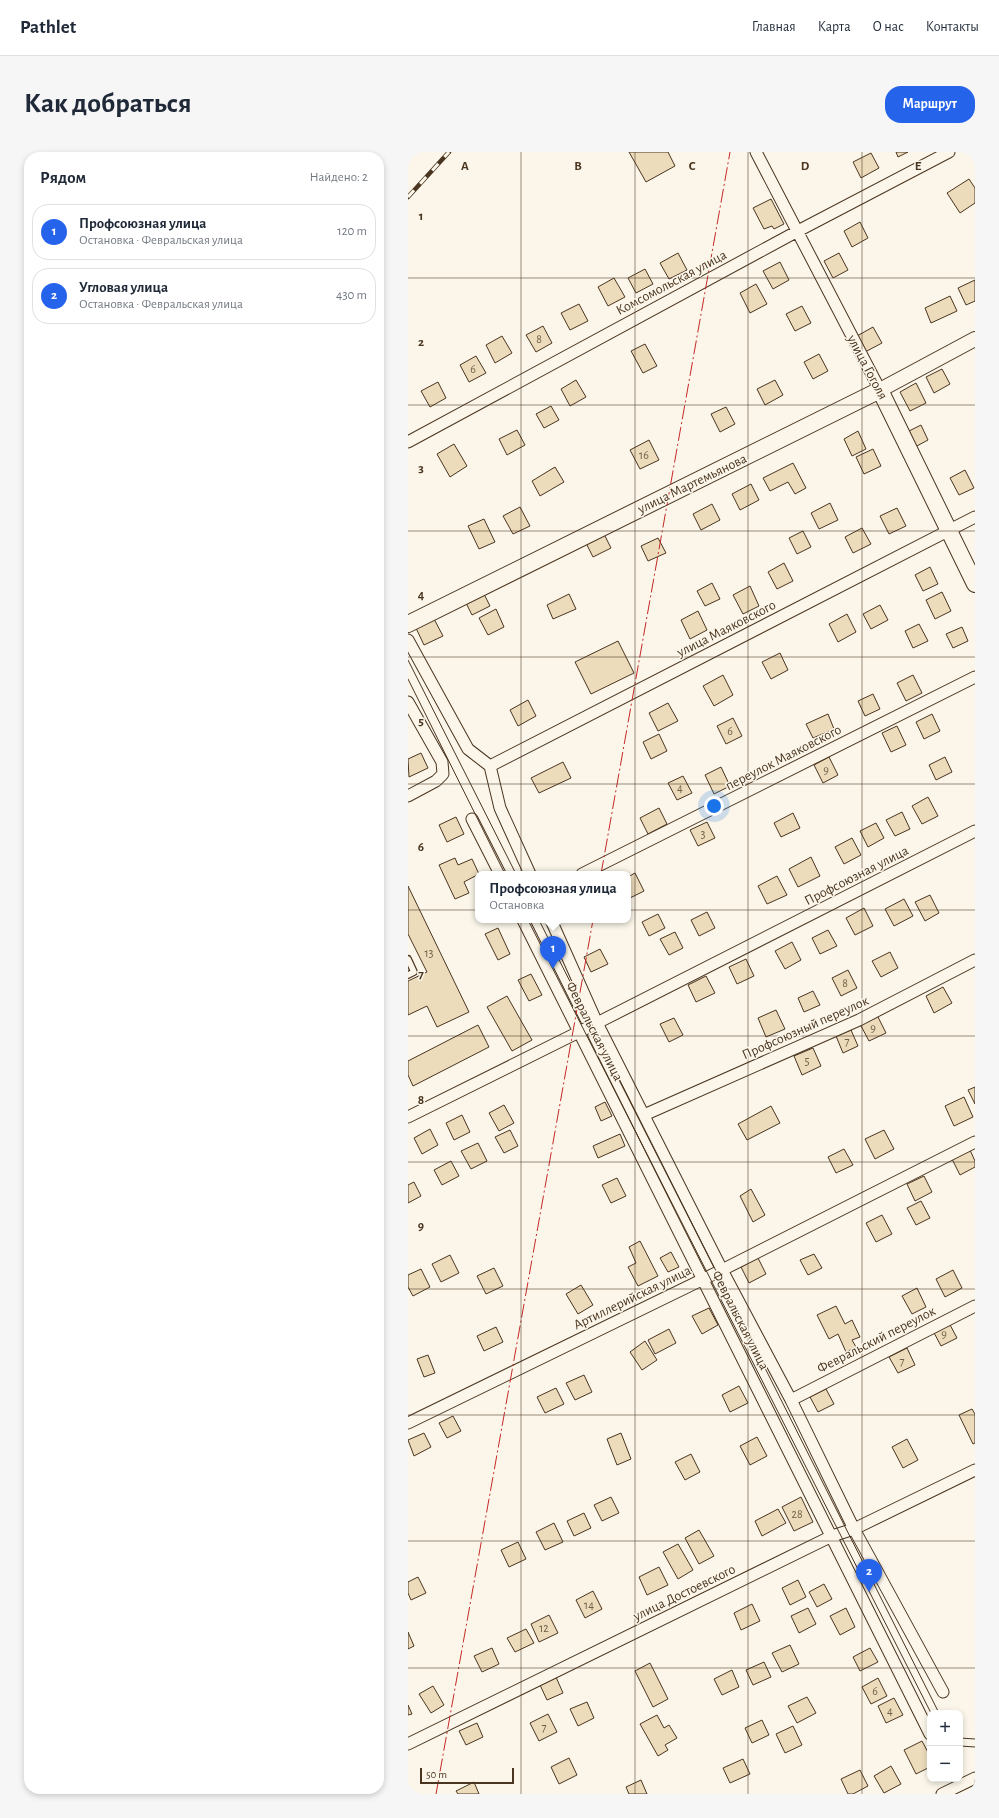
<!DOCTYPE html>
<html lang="ru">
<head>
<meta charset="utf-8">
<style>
  body { margin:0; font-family:"Alegreya Sans",sans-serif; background:#f6f6f7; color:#1f2937 }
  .controls { position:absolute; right:12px; bottom:12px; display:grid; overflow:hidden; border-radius:8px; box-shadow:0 2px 6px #0003 }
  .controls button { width:36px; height:36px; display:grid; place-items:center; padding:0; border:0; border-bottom:1px solid #e0e1e3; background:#fff; color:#1f2937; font:20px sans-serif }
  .scale { position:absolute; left:12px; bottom:10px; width:94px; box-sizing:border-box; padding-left:4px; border:2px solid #4a3520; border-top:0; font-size:11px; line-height:14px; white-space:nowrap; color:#4a3520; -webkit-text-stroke:3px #fbf6e9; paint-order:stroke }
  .you { position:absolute; left:306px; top:654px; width:14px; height:14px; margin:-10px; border:3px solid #fff; border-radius:50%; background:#1a73e8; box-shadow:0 0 0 6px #1a73e833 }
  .badge { display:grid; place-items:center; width:26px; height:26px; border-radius:50%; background:#2563eb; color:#fff; font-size:13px; font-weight:700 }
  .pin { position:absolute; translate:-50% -33px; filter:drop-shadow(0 1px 2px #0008) }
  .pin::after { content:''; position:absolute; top:21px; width:14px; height:12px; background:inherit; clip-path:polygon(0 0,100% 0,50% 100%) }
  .popup { position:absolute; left:67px; top:719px; width:156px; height:52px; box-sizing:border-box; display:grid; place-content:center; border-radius:8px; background:#fff; filter:drop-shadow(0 1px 3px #0005); font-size:13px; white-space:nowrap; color:#747a83 }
  .popup b { font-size:15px; color:#1f2937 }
  .popup::after { content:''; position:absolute; left:50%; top:100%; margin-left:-8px; border:8px solid transparent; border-top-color:#fff }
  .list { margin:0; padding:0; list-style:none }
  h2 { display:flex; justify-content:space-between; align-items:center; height:52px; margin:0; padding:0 16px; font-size:17px }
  h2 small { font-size:13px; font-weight:400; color:#747a83 }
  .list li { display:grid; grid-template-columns:26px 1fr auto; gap:12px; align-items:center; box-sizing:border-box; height:56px; margin:0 8px 8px; padding:0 8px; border:1px solid #e0e1e3; border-radius:16px }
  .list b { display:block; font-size:15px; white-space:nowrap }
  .list p { margin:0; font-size:13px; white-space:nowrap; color:#747a83 }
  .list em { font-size:13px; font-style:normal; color:#747a83 }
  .map { position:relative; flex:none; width:567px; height:1642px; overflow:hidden; border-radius:16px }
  header { display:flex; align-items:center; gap:24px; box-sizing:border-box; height:56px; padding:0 20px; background:#fff; border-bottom:1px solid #e0e1e3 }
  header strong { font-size:19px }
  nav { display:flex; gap:22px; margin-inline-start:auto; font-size:14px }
  .intro { display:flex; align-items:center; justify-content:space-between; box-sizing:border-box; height:96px; padding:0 24px }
  h1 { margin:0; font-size:28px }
  .button { padding:10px 18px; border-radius:16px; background:#2563eb; color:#fff; font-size:14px; font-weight:700 }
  main { display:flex; gap:24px; padding:0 24px }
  aside { flex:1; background:#fff; border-radius:16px; box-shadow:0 2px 6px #0003 }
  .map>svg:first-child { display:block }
</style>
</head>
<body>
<header>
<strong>Pathlet</strong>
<nav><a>Главная</a><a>Карта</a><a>О нас</a><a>Контакты</a></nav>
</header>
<div class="intro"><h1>Как добраться</h1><a class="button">Маршрут</a></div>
<main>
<aside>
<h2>Рядом<small>Найдено: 2</small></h2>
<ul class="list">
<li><span class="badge">1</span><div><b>Профсоюзная улица</b><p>Остановка · Февральская улица</p></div><em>120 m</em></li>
<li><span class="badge">2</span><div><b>Угловая улица</b><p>Остановка · Февральская улица</p></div><em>430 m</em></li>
</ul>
</aside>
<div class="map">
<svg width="567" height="1642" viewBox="0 0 567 1642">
  <rect width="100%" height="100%" fill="#fbf6e9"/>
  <path fill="#ecdcbc" stroke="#4a3520" d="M221,0h39l7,14 -29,16z
    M488,0h12l-10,5z
    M463,1l8,15 -18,10 -8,-16z
    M561,27l6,9v15l-15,10 -13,-20z
    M363,47l13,25 -10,5 -2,-3 -8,3 -11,-21z
    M452,70l8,16 -16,9 -8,-16z
    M270,101l9,17 -18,9 -9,-16z
    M431,101l9,17 -15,8 -9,-17z
    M372,110l9,18 -16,9 -10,-18z
    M237,117l8,15 -17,9 -8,-15z
    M206,126l11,19 -17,9 -10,-19z
    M567,128v21l-9,4 -8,-17z
    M348,132l11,20 -17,9 -10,-20z
    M542,144l7,15 -26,12 -6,-15z
    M171,152l9,17 -18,9 -9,-17z
    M394,154l9,17 -16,8 -9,-17z
    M135,174l9,17 -16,9 -10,-17z
    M465,175l9,16 -17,9 -8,-16z
    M94,184l10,17 -17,10 -9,-18z
    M237,192l12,22 -14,7 -12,-22z
    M411,202l9,17 -15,8 -9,-17z
    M68,204l10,17 -17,9 -9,-17z
    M534,217l8,15 -16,9 -8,-16z
    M168,228l10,17 -16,9 -9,-17z
    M367,228l8,15 -18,10 -8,-16z
    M30,230l8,16 -16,9 -9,-16z
    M508,231l10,20 -16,8 -10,-19z
    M143,254l8,14 -15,8 -8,-14z
    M318,255l9,17 -15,8 -9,-18z
    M513,273l7,15 -13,7 -8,-15z
    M109,278l8,15 -18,10 -8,-16z
    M450,279l8,18 -14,7 -8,-17z
    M241,288l10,20 -19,9 -10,-19z
    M46,292l13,22 -17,11 -13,-23z
    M465,297l8,17 -17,8 -8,-17z
    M385,311l13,25 -11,6 -7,-12 -18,9 -7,-13z
    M147,315l9,15 -24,14 -8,-15z
    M557,318l9,18 -15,7 -9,-17z
    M343,332l8,16 -19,10 -8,-16z
    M422,351l8,17 -19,9 -8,-16z
    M304,352l8,16 -19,10 -8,-16z
    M112,355l10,19 -17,8 -10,-18z
    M489,356l9,18 -17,8 -9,-18z
    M76,367l11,23 -16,7 -11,-23z
    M454,376l9,16 -18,9 -8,-16z
    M395,379l8,16 -14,7 -8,-16z
    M195,380l8,16 -18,9 -8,-16z
    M250,386l8,15 -18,8 -7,-15z
    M376,411l9,18 -16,8 -9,-17z
    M522,415l8,17 -15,7 -8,-16z
    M304,431l8,16 -15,7 -8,-15z
    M342,434l9,20 -16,8 -10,-19z
    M74,438l8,16 -18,9 -8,-16z
    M534,440l9,19 -16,8 -9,-19z
    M161,442l7,15 -23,10 -6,-14z
    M472,453l8,15 -17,9 -8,-15z
    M88,457l8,18 -16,8 -9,-17z
    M290,459l9,19 -17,9 -9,-19z
    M439,462l9,18 -18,10 -9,-18z
    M25,465l10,19 -19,9 -9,-19z
    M511,472l9,17 -15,7 -8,-17z
    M554,475l6,14 -15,7 -7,-14z
    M210,489l16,32 -43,21 -16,-32z
    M372,501l8,17 -17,9 -9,-17z
    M315,523l10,20 -19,11 -11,-20z
    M505,523l9,18 -16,8 -9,-18z
    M465,542l7,15 -15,7 -7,-15z
    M120,548l8,16 -18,10 -8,-16z
    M260,551l10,18 -20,10 -9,-18z
    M420,562l6,15 -21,9 -7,-14z
    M524,562l8,17 -16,8 -8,-17z
    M325,566l9,18 -16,8 -9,-18z
    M489,574l9,19 -15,7 -9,-19z
    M251,582l8,17 -16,8 -8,-17z
    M13,601l7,15 -19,9 -1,-18z
    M421,605l9,18 -15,8 -9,-18z
    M537,605l7,15 -16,8 -7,-15z
    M155,610l8,16 -32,15 -8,-15z
    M313,615l9,19 -16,8 -9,-19z
    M275,624l9,17 -15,7 -9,-17z
    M520,645l10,19 -16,8 -10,-18z
    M251,656l8,16 -19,10 -8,-16z
    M494,660l8,17 -15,7 -9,-16z
    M385,661l7,15 -19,9 -7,-14z
    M48,665l8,17 -17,8 -8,-17z
    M299,670l8,16 -17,8 -8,-16z
    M468,671l8,15 -16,9 -8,-16z
    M444,686l9,17 -17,9 -9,-17z
    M403,705l9,19 -22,11 -9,-18z
    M47,706l3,7 14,-6 7,15 -15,8 5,11 -14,6 -16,-34z
    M227,721l9,18 -16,8v-22z
    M369,724l10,19 -20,9 -9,-18z
    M0,734l61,126 -32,15 -10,-21 -19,9v-34l19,-9 -19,-38z
    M522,743l9,18 -14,8 -10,-19z
    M496,747l9,17 -19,10 -9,-17z
    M456,756l9,18 -18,9 -9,-17z
    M299,760l8,16 -16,8 -8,-16z
    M250,762l7,14 -16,8 -7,-14z
    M90,776l12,26 -12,6 -13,-26z
    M420,778l9,16 -17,8 -8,-16z
    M267,780l8,16 -14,7 -9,-16z
    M384,790l9,18 -16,9 -10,-18z
    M192,797l8,15 -17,8 -7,-15z
    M482,800l8,16 -17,9 -9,-16z
    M338,807l8,17 -17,8 -8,-17z
    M440,818l9,18 -16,8 -9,-18z
    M123,822l11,21 -13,6 -11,-21z
    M298,824l9,17 -19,9 -8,-17z
    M535,835l9,16 -18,10 -8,-17z
    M405,839l7,14 -16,7 -6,-14z
    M99,844l25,44 -20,11 -25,-44z
    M368,858l9,19 -19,8 -8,-19z
    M469,863l9,18 -17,8 -9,-17z
    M266,866l9,17 -14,7 -9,-18z
    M70,873l11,22 -76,39 -5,-11v-14z
    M443,878l7,16 -15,7 -7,-17z
    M405,896l8,18 -19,9 -8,-19z
    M567,935v17l-7,-14z
    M556,945l9,20 -19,9 -9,-20z
    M197,950l7,14 -11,5 -6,-14z
    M96,953l10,18 -15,8 -10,-18z
    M363,954l9,17 -33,17 -9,-16z
    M54,963l8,17 -16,8 -8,-17z
    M22,977l8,16 -16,9 -8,-16z
    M102,978l8,16 -14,7 -9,-16z
    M476,978l10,19 -19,10 -10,-20z
    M212,982l5,12 -27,12 -5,-12z
    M70,991l9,18 -16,8 -10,-18z
    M436,997l9,16 -17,8 -8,-16z
    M562,998l5,11v6l-15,8 -8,-16z
    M43,1009l8,15 -17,9 -8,-15z
    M516,1024l8,16 -17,9 -8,-17z
    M209,1026l9,18 -15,7 -9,-18z
    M6,1030l7,14 -13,7v-18z
    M343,1037l14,26 -12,7 -13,-26z
    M513,1049l9,17 -14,7 -9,-17z
    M474,1063l10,19 -16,8 -10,-19z
    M232,1089l18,35 -20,10 -10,-19 8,-4 -7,-16z
    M263,1100l8,15 -11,5 -8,-14z
    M406,1102l8,14 -14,7 -8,-15z
    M42,1103l9,18 -18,9 -9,-18z
    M350,1106l8,16 -17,9 -8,-16z
    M86,1116l9,18 -17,8 -9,-18z
    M13,1117l9,18 -17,9 -5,-9v-12z
    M545,1118l9,18 -17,9 -9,-18z
    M173,1133l12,20 -15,9 -12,-20z
    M509,1136l9,19 -14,7 -10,-18z
    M428,1154l9,18 7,-4 8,17 -8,3 4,7 -10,5 -8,-18 -9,5 -12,-24z
    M301,1156l9,17 -16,9 -10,-18z
    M540,1169l9,17 -16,8 -9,-17z
    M88,1175l7,15 -19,9 -7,-15z
    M261,1177l7,14 -21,11 -7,-14z
    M237,1189l12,19 -15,10 -12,-18z
    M499,1196l8,17 -17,8 -9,-16z
    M20,1203l7,18 -11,4 -7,-18z
    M176,1223l8,17 -17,8 -9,-17z
    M331,1234l9,17 -18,9 -8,-17z
    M148,1236l8,16 -19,9 -8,-16z
    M418,1237l8,15 -16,8 -8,-15z
    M564,1257l3,5v29l-2,1 -14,-29z
    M45,1264l8,15 -14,7 -8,-15z
    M16,1281l7,14 -17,9 -6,-16z
    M213,1281l10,26 -14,6 -10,-26z
    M349,1285l10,19 -17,9 -10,-19z
    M499,1287l11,21 -15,8 -11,-21z
    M283,1302l9,18 -15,8 -10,-18z
    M203,1345l8,16 -17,8 -8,-16z
    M393,1345l12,25 -19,9 -12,-24z
    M370,1357l8,14 -24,13 -7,-15z
    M176,1361l7,15 -17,8 -7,-15z
    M146,1371l9,19 -18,8 -9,-18z
    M291,1378l15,26 -15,8 -14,-26z
    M110,1390l8,17 -17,8 -8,-17z
    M270,1392l15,26 -15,9 -15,-27z
    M251,1415l9,18 -21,10 -8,-18z
    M10,1425l8,16 -15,7 -3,-7v-11z
    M390,1428l8,17 -16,8 -8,-17z
    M416,1432l8,15 -15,8 -8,-15z
    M185,1439l9,18 -17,9 -9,-18z
    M344,1452l8,17 -19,9 -7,-17z
    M400,1456l8,16 -17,9 -8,-17z
    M438,1456l9,19 -15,8 -10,-19z
    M141,1463l9,18 -19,9 -8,-18z
    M118,1477l8,14 -19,9 -8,-14z
    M0,1480l6,14 -6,3z
    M382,1493l9,19 -17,8 -10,-19z
    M84,1496l7,16 -17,8 -8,-16z
    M462,1496l8,14 -18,9 -7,-14z
    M356,1510l7,15 -18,8 -7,-15z
    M242,1511l18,36 -15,8 -18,-36z
    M324,1518l7,17 -17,8 -8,-16z
    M148,1525l7,16 -16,7 -7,-15z
    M470,1526l9,18 -16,8 -9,-17z
    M25,1534l11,19 -13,8 -12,-19z
    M399,1545l9,16 -19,10 -9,-17z
    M486,1546l9,17 -17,8 -8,-17z
    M179,1550l7,16 -16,8 -8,-17z
    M0,1553l4,9 -4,1z
    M140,1562l9,18 -18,9 -9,-18z
    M249,1563l7,13 5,-3 8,13 -12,7 3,5 -10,6 -18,-32z
    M354,1568l7,15 -17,8 -7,-15z
    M69,1571l6,14 -17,8 -7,-14z
    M385,1574l9,19 -17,8 -9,-19z
    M514,1589l8,15v11l-14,7 -12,-24z
    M161,1606l8,17 -18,9 -8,-17z
    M335,1607l7,15 -20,9 -7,-15z
    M483,1614l10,18 -17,9 -10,-17z
    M452,1618l8,16 -15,8h-5l-7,-15z
    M233,1628l6,14h-18l-3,-7z
    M66,1630l5,12h-21l-2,-3z"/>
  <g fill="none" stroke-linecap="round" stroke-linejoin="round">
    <defs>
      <path id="service" d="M0,807l6,13 -6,3"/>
      <path id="minor" d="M348,0l124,238
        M0,290l388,-210 153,-80
        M0,488l60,109 22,17 10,42 30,66
        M0,550l34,60 1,12 -7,7 -28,15
        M82,614l485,-249
        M64,667l28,55
        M174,722l393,-197
        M115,768l407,814
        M143,768l46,103 125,247 69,130 63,129 89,163
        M236,963l215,-95 116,-60
        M0,965l189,-94 378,-192
        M383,1248l184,-94
        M0,1271l314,-153 253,-128
        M0,1592l424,-208 22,-7 121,-59
        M534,1642l33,-16"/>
      <path id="tertiary" d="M472,238l95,-51"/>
      <path id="secondary" d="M0,472l472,-234 95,194"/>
    </defs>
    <use href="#service" stroke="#4a3520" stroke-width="8"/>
    <use href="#minor" stroke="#4a3520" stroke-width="13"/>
    <use href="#tertiary" stroke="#4a3520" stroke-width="16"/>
    <use href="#secondary" stroke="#4a3520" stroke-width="18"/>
    <use href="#service" stroke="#fbf6e9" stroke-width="5.5"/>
    <use href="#minor" stroke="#fbf6e9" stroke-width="11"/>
    <use href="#tertiary" stroke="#fbf6e9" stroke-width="14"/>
    <use href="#secondary" stroke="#fbf6e9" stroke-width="16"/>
    <path stroke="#4a3520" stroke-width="1" d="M0,508l108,214
      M0,527l97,195
      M120,768l403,793
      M131,768l400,793
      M552,1586l15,1
      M552,1594l15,1"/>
    <defs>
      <path id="rail" d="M0,45l41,-45"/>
    </defs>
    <use href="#rail" stroke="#4a3520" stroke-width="4.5"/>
    <use href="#rail" stroke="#fbf6e9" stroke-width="3" stroke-dasharray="9" stroke-linecap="butt"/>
    <path stroke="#c62828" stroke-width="1" stroke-dasharray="14 3 2 3" stroke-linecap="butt" d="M193,722l129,-722
      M28,1642l157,-874"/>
  </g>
  <path fill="none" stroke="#4a3520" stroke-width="1" stroke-opacity="0.55" d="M113,0v1642M227,0v1642M340,0v1642M454,0v1642M0,126h567M0,253h567M0,379h567M0,505h567M0,632h567M0,758h567M0,884h567M0,1010h567M0,1137h567M0,1263h567M0,1389h567M0,1516h567"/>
  <g text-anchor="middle" stroke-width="3" stroke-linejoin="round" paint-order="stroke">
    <g font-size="12" fill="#725f47">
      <text x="131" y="191">8</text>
      <text x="65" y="221">6</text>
      <text x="236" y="307">16</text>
      <text x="322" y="583">6</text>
      <text x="418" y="622">9</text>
      <text x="272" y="640">4</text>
      <text x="295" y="686">3</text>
      <text x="21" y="805">13</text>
      <text x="437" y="835">8</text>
      <text x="465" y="880">9</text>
      <text x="439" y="893">7</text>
      <text x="399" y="913">5</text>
      <text x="536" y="1186">9</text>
      <text x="494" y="1213">7</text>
      <text x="389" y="1366">28</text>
      <text x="181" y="1457">14</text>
      <text x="136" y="1480">12</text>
      <text x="467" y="1543">6</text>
      <text x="482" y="1563">4</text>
      <text x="136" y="1579">7</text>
    </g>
    <g font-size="14" fill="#4a3520" stroke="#fbf6e9">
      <text transform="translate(263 130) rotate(-28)" y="5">Комсомольская улица</text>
      <text transform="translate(460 215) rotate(62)" y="5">улица Гоголя</text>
      <text transform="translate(284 331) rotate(-26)" y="5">улица Мартемьянова</text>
      <text transform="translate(318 476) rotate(-27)" y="5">улица Маяковского</text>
      <text transform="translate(375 605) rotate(-27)" y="5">переулок Маяковского</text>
      <text transform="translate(448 723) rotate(-27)" y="5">Профсоюзная улица</text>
      <text transform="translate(397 875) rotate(-24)" y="5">Профсоюзный переулок</text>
      <text transform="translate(187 879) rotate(63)" y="5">Февральская улица</text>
      <text transform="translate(224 1145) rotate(-26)" y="5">Артиллерийская улица</text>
      <text transform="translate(333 1168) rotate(63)" y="5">Февральская улица</text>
      <text transform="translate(468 1187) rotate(-27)" y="5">Февральский переулок</text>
      <text transform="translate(276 1440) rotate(-26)" y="5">улица Достоевского</text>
    </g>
  </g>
  <g font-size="13" text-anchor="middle" font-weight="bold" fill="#4a3520" stroke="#fbf6e9" stroke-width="3" stroke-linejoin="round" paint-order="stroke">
    <text x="57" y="18">A</text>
    <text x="170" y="18">B</text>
    <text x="284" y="18">C</text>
    <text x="397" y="18">D</text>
    <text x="510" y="18">E</text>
    <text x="13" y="68">1</text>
    <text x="13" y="194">2</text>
    <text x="13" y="320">3</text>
    <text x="13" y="447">4</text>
    <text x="13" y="573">5</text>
    <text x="13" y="699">6</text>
    <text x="13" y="826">7</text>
    <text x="13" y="952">8</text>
    <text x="13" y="1078">9</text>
  </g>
</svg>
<div class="controls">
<button>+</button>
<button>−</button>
</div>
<div class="scale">50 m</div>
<div class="you"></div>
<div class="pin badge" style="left:145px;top:817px">1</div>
<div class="popup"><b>Профсоюзная улица</b>Остановка</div>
<div class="pin badge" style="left:461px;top:1440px">2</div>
</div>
</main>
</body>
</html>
